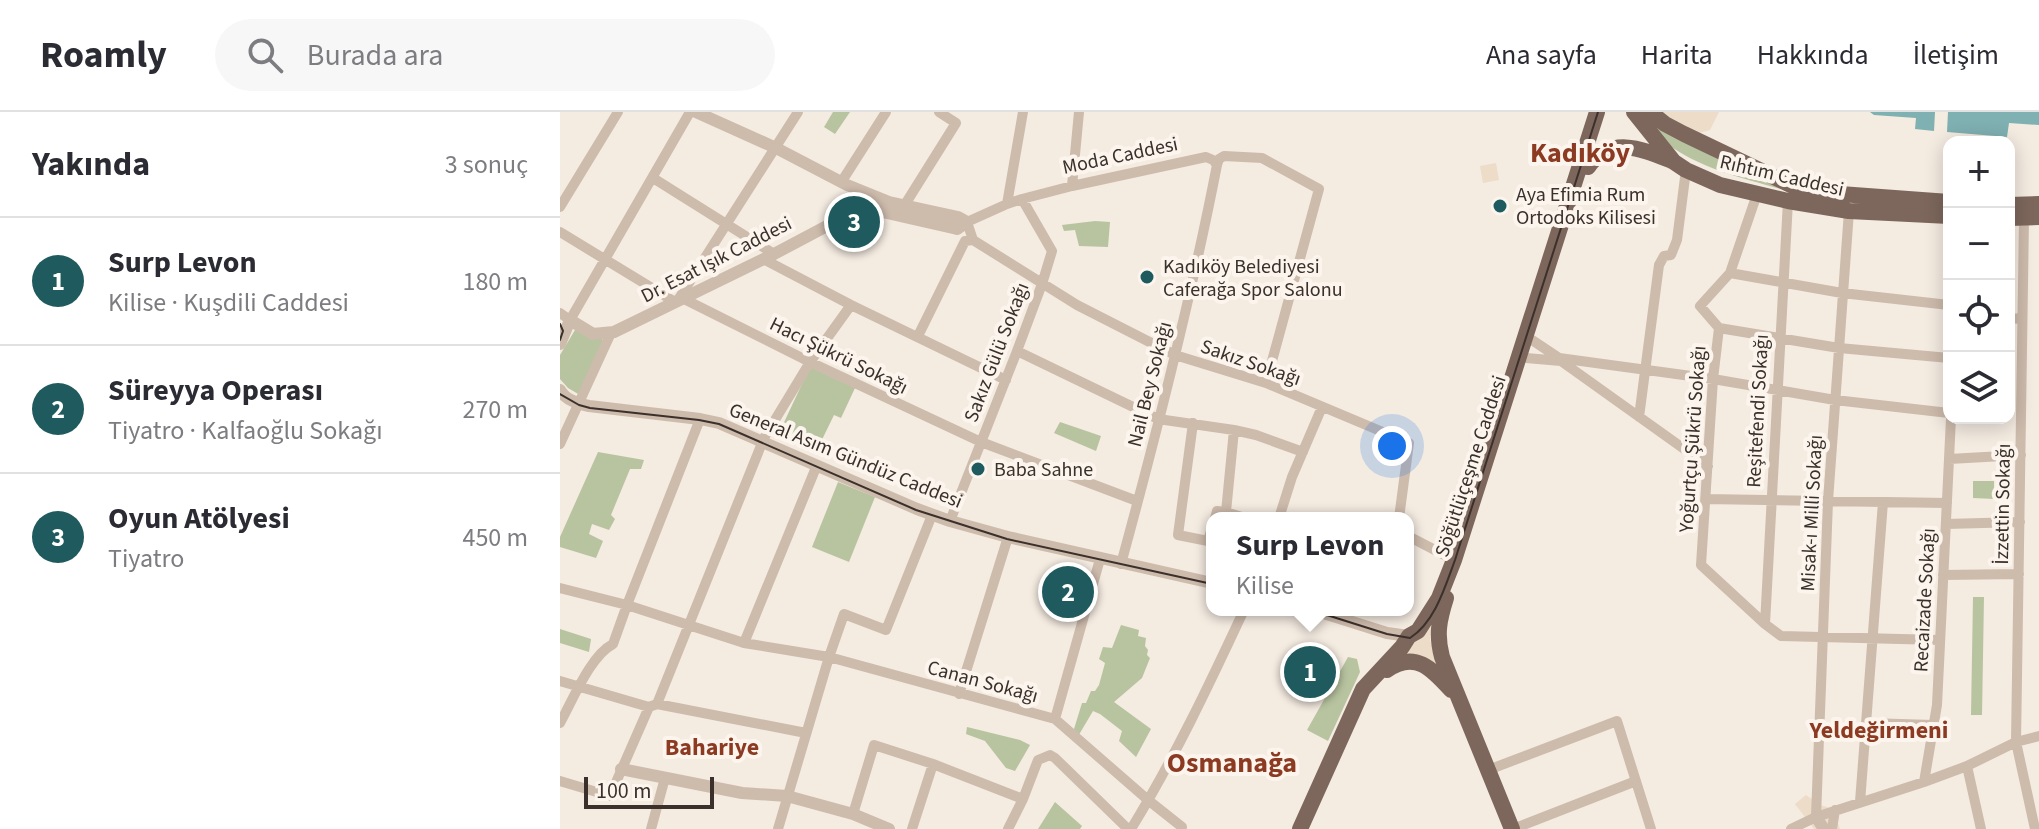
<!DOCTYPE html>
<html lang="tr">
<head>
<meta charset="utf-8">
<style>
  body { margin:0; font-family:"Source Sans 3",sans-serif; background:#f7f7f7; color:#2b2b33 }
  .controls { position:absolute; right:24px; top:24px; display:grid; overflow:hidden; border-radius:16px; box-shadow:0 4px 20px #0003 }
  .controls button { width:72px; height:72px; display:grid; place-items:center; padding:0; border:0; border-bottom:2px solid #e1e1e2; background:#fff; color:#2b2b33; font:40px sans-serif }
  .scale { position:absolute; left:24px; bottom:20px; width:130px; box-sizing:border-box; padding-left:8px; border:4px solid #3b302b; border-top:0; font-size:22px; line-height:28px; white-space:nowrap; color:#3b302b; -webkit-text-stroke:6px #fbf5ee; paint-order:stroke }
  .you { position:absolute; left:832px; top:334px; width:28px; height:28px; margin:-20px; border:6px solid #fff; border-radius:50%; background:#1a73e8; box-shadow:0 0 0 12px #1a73e833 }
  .badge { display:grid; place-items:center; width:52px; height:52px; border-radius:50%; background:#1f5a5e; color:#fff; font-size:26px; font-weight:700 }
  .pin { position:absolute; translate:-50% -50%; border:4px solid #fff; box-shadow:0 2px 8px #0006 }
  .popup { position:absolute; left:646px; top:400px; width:208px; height:104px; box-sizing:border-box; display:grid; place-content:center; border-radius:16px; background:#fff; filter:drop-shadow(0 2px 6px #0005); font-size:26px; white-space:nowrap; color:#7c7c81 }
  .popup b { font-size:30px; color:#2b2b33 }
  .popup::after { content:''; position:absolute; left:50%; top:100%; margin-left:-16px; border:16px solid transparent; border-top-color:#fff }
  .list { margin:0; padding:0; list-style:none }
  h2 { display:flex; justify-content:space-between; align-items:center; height:104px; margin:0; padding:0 32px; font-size:34px }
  h2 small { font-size:26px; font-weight:400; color:#7c7c81 }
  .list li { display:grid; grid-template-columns:52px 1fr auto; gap:24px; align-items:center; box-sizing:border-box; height:128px; padding:0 32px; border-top:2px solid #e1e1e2 }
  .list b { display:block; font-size:30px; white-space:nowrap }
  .list p { margin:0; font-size:26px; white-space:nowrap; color:#7c7c81 }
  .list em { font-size:26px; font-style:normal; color:#7c7c81 }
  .icon { flex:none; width:44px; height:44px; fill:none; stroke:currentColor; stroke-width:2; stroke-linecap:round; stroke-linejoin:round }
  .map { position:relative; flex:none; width:1479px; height:717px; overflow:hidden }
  header { display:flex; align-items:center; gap:48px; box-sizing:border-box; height:112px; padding:0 40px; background:#fff; border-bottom:2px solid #e1e1e2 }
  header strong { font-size:38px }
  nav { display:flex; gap:44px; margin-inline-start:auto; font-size:28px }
  .search { width:560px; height:72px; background:#f7f7f7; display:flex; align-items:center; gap:20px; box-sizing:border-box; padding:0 28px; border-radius:44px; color:#7c7c81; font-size:30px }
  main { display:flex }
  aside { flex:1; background:#fff }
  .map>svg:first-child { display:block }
</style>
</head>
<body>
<header>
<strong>Roamly</strong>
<div class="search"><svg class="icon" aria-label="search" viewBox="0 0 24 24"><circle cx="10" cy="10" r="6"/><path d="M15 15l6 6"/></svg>Burada ara</div>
<nav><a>Ana sayfa</a><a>Harita</a><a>Hakkında</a><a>İletişim</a></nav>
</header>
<main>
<aside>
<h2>Yakında<small>3 sonuç</small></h2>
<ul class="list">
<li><span class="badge">1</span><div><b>Surp Levon</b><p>Kilise · Kuşdili Caddesi</p></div><em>180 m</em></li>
<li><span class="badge">2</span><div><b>Süreyya Operası</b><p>Tiyatro · Kalfaoğlu Sokağı</p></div><em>270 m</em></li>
<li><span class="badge">3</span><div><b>Oyun Atölyesi</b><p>Tiyatro</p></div><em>450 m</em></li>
</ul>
</aside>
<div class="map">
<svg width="1479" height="717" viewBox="0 0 1479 717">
  <rect width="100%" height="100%" fill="#f4ebe1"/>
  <path fill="#b8c4a0" d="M273,0h17l-15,22 -11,-7z
    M1082,0l139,77c-39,-11 -83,-21 -116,-47 -9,-7 -16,-20 -23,-30z
    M535,109l15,1 -2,25 -29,-1 -4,-16 -11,1 -2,-6z
    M15,218l26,7 2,4 -23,54 -12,-7 -8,-9v-24z
    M250,255l45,21 -14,30 -7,-3 -17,35 -38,-17z
    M500,310l41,14 -5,15 -42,-18z
    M38,340l46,8 -3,9h-11l-19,46 4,4 -6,11 -17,-6 -3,10 14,7 -7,17 -36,-11v-10z
    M1413,369h21v18l-21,-1z
    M278,370l37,15 -26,65 -37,-15z
    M1413,485h11l-2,118h-11z
    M561,513l18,5 -1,6 8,2 -1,8 3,4 -1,5 3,3 -8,20 -28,24 37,27 -15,28 -17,-16 3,-10 -22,-17 -7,-3 -16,27 -3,-9 8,-26h4l5,-12h4l4,-6 6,-22 -6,-4 4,-12 9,1z
    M0,517l31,10 -2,13 -29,-9z
    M788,545l9,2 3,13 -32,69 -21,-11z
    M407,615l53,13 10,5 -15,26 -9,-3 -21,-27 -19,-7z
    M495,690l27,24 -2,3h-42z"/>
  <path fill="#ecdcc8" d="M1101,0h58l-9,18 -11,3 -29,-14z
    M936,51l3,17 -16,3 -3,-17z
    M871,511l-1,17 9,27 -41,-6z
    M1246,683l14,10 10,3 5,8 5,13h-26l-19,-25z"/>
  <path fill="#7fb0b2" d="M1310,0h65l-1,19 -19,-2 1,-11 -42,-3z
    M1388,0h91v13l-30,-2 -2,14 -60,-5z"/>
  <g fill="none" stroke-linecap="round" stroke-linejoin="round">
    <path stroke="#cdbbac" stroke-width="10" d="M657,53l-4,-5 -7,-3 -134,29 -50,13 -15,5 -40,18 6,18 104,65 98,50 91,28 143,60 -10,75
      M93,66l121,76
      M282,69l44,-69
      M512,74l7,-74
      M1197,82l-27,79 -30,33 19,22 -6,51 -12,186 64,59 16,12 159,4
      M447,92l16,-92
      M344,94l52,-83 -17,-11
      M0,95l58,-95
      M1464,106l-8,524 19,87
      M0,120l115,70
      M203,147l88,46 155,75
      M1170,161l112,20 107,12
      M122,186l128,64 171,80 156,59
      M118,188l120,-188
      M0,201l10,7 120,-208
      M1449,206l13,1
      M1159,216l120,20 110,10
      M358,224l47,-95 8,-1
      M972,228l27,18 154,21 122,21 114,13
      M457,239l141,68 76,11 22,5 47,17
      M966,246l35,3 147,105
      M1079,305l20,-152 5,-9 7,-1 6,-15 9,-70
      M633,311l-15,112 30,6 4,-13
      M0,332l51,-111
      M1389,347l72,-4
      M1146,387l241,4
      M666,400l8,-82
      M655,406l2,-7 9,1 19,6
      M719,406l13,-41 30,-70
      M390,409l67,-170 25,-67 10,-33 -30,-52
      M1386,412l74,-2
      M848,424l46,24
      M561,452c36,-132 70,-265 96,-399l2,-6 5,-3 38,2 57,31 -53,194
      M1383,463l76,-1
      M0,476l67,17 117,38 85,14 226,62 93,81 34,27
      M1205,512l23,-423
      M184,531l73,-178
      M0,569l89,26 8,-3 149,29
      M399,582l49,-157
      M97,592l107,-266 46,-76 41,-57
      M495,607l45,-160
      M0,611c13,-23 30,-67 53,-79l14,-39 73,-186
      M1307,611l66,2
      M1407,654l14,63
      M928,658l129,-49 34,108
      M0,669l50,15 39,-89
      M1364,670l13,-77 14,-287
      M1300,690l23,-300
      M293,702l21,-69 59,19 90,35
      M1256,705l12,-316 21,-290
      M91,717l14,-51
      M218,717l51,-172 15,-43 42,16 46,-115
      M352,717l21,-65
      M448,717l15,-30 15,-39 12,-5 5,3 73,71
      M571,717c43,-70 78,-144 113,-219
      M953,717l123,-48
      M1231,717l25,-12 108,-35 43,-16 49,-24 23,-6
      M1272,717l3,-19"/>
    <path stroke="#cdbbac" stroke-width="12" d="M136,0l80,36 71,37 42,17 69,15 9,5
      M315,94l12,7 66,15 4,1 10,-7
      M0,232l10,-24 23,14 21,-2 160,-78 85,-45 22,2
      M0,278c5,10 19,14 29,16l111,13 19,4 198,86 33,12 58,16 204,46
      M754,498l73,23 22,3
      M61,657l121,24 45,3 66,18 36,15
      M1256,705l8,12"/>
    <path stroke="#7d675c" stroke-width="16" d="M1074,0l40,50 12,8 34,15 68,16 61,10 100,5
      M1090,0l15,12 19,10 113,54 16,4 136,10
      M1028,55c23,-32 54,-18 84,-6
      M1449,93l30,-1
      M1449,106l30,-1
      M886,486c-7,22 -10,37 -4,59l70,172
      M827,558c28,-20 45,-1 64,20
      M740,717l63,-140 39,-42 7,-11 9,-5 21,-33 15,-38 143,-448"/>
    <path stroke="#3b302b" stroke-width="2" d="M0,212l3,7 -3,9
      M0,282l19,11 11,3 109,12 20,4 197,86 91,29 205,45
      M751,498l76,24 23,4c25,-16 35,-51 45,-78l143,-448"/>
  </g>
  <g fill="#1f5a5e" stroke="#fbf5ee" stroke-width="3">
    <circle cx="940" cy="94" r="8"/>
    <circle cx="587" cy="165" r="8"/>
    <circle cx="418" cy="357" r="8"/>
  </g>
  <g text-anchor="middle" stroke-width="8" stroke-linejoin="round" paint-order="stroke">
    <g font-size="20" fill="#3b302b" stroke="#fbf5ee">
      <text transform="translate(560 43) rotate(-12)" y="7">Moda Caddesi</text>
      <text transform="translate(1222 63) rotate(13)" y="7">Rıhtım Caddesi</text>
      <text transform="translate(156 147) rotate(-27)" y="7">Dr. Esat Işık Caddesi</text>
      <text transform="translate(436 240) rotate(-69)" y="7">Sakız Gülü Sokağı</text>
      <text transform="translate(279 243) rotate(26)" y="7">Hacı Şükrü Sokağı</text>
      <text transform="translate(691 250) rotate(19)" y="7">Sakız Sokağı</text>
      <text transform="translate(589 272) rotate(-76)" y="7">Nail Bey Sokağı</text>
      <text transform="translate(1197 299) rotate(-87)" y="7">Reşitefendi Sokağı</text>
      <text transform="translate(1132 327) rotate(-86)" y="7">Yoğurtçu Şükrü Sokağı</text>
      <text transform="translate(286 343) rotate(22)" y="7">General Asım Gündüz Caddesi</text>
      <text transform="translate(910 354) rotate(-72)" y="7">Söğütlüçeşme Caddesi</text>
      <text transform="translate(1442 392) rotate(-89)" y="7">İzzettin Sokağı</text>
      <text transform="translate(1251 401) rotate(-87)" y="7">Misak-ı Milli Sokağı</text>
      <text transform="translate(1364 488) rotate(-87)" y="7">Recaizade Sokağı</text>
      <text transform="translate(423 569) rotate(15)" y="7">Canan Sokağı</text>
    </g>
    <g font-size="20" fill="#3b302b" stroke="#fbf5ee" text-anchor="start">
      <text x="956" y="89">Aya Efimia Rum<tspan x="956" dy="23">Ortodoks Kilisesi</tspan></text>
      <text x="603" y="161">Kadıköy Belediyesi<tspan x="603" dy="23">Caferağa Spor Salonu</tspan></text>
      <text x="434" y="364">Baba Sahne</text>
    </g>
    <g font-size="24" font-weight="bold" fill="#8c3b22" stroke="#fbf5ee">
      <text x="1319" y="626">Yeldeğirmeni</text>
      <text x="152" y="643">Bahariye</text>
    </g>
    <g font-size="28" font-weight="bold" fill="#8c3b22" stroke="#fbf5ee">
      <text x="1020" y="50">Kadıköy</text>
      <text x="672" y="660">Osmanağa</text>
    </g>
  </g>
</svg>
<div class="controls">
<button>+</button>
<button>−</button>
<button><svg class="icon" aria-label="locate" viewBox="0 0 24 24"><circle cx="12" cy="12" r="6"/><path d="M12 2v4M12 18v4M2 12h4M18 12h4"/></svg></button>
<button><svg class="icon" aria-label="layers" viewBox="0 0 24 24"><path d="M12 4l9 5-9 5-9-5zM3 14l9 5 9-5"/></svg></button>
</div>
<div class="scale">100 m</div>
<div class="you"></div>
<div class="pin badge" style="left:750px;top:560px">1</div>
<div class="popup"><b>Surp Levon</b>Kilise</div>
<div class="pin badge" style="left:508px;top:480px">2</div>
<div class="pin badge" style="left:294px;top:110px">3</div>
</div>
</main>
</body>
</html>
